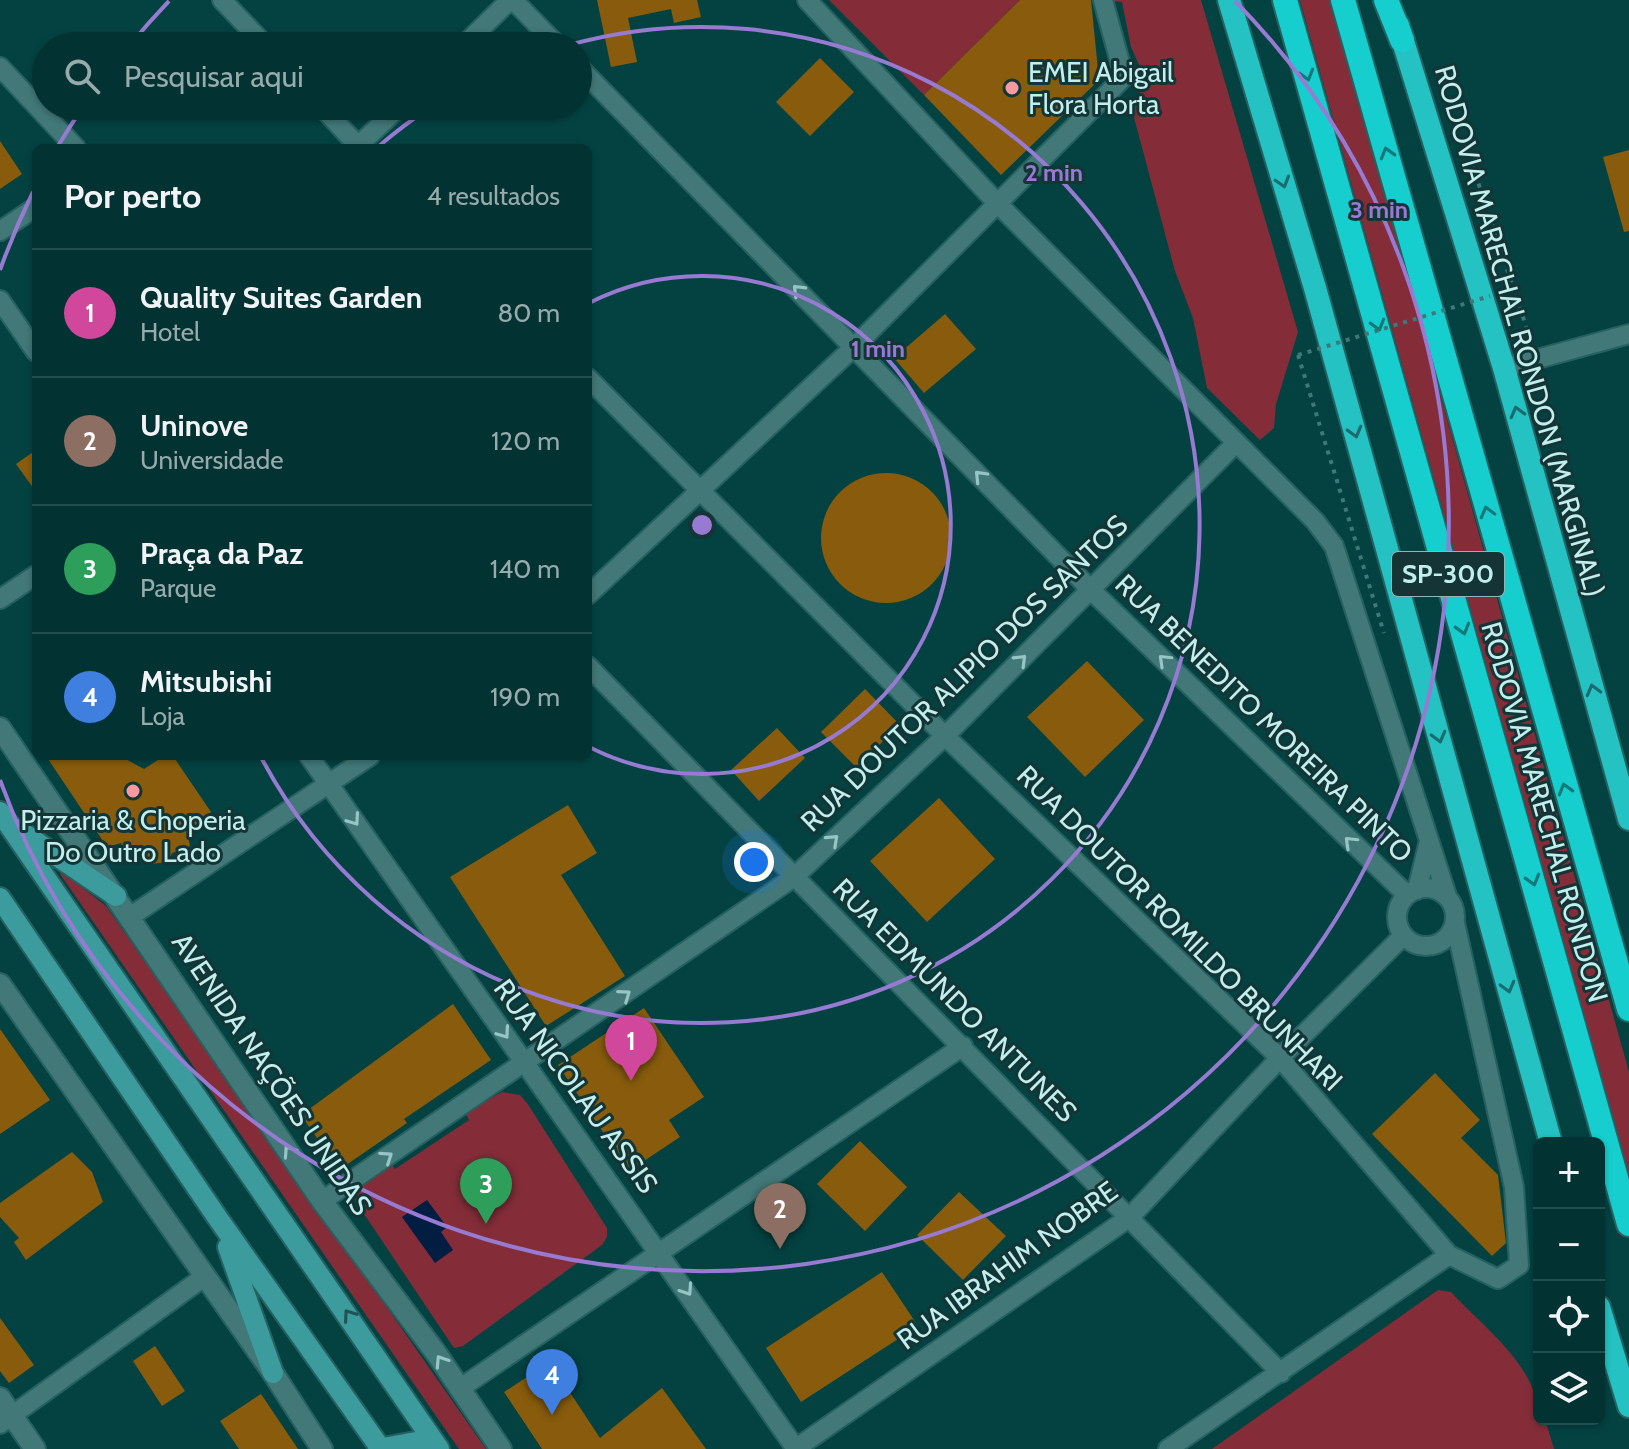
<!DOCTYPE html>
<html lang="pt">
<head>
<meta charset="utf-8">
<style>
  body { margin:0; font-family:Cabin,sans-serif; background:#113e3e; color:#f1f3f6 }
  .controls { position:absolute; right:24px; bottom:24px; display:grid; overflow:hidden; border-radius:12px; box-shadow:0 2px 6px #0004 }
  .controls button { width:72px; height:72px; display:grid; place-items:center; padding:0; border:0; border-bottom:2px solid #244d4d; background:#033232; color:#f1f3f6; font:40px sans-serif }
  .you { position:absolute; left:754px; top:862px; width:28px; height:28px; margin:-20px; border:6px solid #fff; border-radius:50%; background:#1a73e8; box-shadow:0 0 0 12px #1a73e833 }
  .badge { display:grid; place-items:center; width:52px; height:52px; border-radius:50%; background:#f49aa0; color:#fff; font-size:26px; font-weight:700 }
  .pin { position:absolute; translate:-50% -66px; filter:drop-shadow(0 2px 4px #0008) }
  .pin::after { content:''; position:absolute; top:42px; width:28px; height:24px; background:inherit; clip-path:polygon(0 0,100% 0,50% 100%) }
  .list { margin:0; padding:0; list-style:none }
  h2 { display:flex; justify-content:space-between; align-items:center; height:104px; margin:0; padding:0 32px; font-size:34px }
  h2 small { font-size:26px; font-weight:400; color:#97aaac }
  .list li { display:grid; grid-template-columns:52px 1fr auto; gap:24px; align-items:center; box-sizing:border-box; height:128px; padding:0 32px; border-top:2px solid #244d4d }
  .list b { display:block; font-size:30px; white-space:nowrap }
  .list p { margin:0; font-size:26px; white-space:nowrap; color:#97aaac }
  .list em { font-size:26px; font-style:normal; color:#97aaac }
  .icon { flex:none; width:44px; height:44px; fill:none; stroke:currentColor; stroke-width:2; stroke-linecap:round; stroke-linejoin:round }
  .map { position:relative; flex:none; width:1629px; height:1449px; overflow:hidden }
  .search { position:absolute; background:#033232; box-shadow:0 2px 6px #0004; left:32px; top:32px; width:560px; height:88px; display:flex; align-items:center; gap:20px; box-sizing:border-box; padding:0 28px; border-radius:44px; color:#97aaac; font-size:30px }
  .panel { position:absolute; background:#033232; box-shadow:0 2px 6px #0004; left:32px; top:144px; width:560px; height:616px; border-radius:12px }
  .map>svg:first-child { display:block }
</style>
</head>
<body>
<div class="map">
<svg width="1629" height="1449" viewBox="0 0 1629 1449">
  <rect width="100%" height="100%" fill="#044242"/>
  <path fill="#842d39" d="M829,0h191l-96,95z
    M1099,0h102l97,332 -22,72 -2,24 -14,12 -53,-52 -14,-70 -18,-47 -43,-161 14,-30 -15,-33 -9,-45z
    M1300,0h30l299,1072v103z
    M62,872l44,34 380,543h-27l-399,-575z
    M502,1092l18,3 7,8 80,125v9l-5,8 -139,101 -9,2 -102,-152 5,-9 35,-22 3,4 74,-49 -4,-7z
    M1438,1290l13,2c33,36 88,75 88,127h6l9,30h-342z"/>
  <path fill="#011d42" d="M427,1200l20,27 -6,5 12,18 -18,13 -33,-46z"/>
  <path fill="#885c0c" d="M597,0h100l4,17 -27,6 -3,-14 -43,9 9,44 -26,5z
    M1020,0h71l8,80 -98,95 -77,-80z
    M820,58l34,34 -44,44 -34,-34z
    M0,141l22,33 -22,15z
    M1629,150v81l-5,1 -21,-75z
    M945,314l31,35 -52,44 -30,-35z
    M36,450v42l-20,-28z
    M821 538a65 65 0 1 1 130 0a65 65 0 1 1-130 0Z
    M1087,661l57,59 -59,57 -58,-60z
    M865,689l35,36 -44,42 -35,-35z
    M777,728l28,30 -46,43 -28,-31z
    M46,756h74l24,13 20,-13h9l38,56 -24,20 3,14 -18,7 -4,9 -17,2 -7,-10 -17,4 -6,-15 -14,4z
    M939,798l56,61 -68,63 -57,-61z
    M568,805l29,48 -36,22 64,101 -79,50 -96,-149z
    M453,1004l38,56 -87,59 3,4 -68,47 -38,-55z
    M644,1008l60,89 -35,23 11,17 -51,34 -71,-106z
    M0,1029l50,71 -50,34z
    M1435,1073l45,47 -19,18 37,37 8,68 -14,13 -120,-122z
    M860,1141l47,46 -42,44 -48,-47z
    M72,1152l20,20 11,30 -77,58 -12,-18 5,-4 -19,-21v-14z
    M959,1192l47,44 -43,44 -46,-45z
    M882,1272l36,54 -117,76 -35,-54z
    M0,1318l34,47 -25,18 -9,-12z
    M155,1346l30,45 -23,15 -29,-45z
    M550,1362l50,76 62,-50 44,61h-164l-38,-57z
    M261,1394l37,55h-59l-19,-28z"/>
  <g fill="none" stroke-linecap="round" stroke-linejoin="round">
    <defs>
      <path id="minor" d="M222,0l44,46
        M513,0l45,46
        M807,0l190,203 318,318 19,25 113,350
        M463,46l47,-46
        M578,66l514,525 315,304
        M0,67l76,81
        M321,106l39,42
        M356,148l44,-42
        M0,231l36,-24
        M0,300l36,52
        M1504,368l125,-34
        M588,378l357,358 335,322 169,197 49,24 21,-14 -5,-78 -59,-264
        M588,595l266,-248 270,-270 -21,-77
        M0,599l36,-24
        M588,666l693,707
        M309,756l487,693
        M1397 917a29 29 0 1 1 58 0a29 29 0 1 1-58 0Z
        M1417,890l11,-45
        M131,916l239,-160
        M322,1201l472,-324 151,-141 291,-293
        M459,1389l504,-343
        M0,1424l204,-147
        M795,1449l335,-232 150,-159 123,-122
        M1168,1449l281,-194"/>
      <path id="tertiary" d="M0,728l322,473 114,152 65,96
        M0,984l273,389 49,76
        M0,1398l35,51"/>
      <path id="secondary" d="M0,812l439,637
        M17,829l99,67
        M0,898l219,322 162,229
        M228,1247l45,126
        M378,1449l38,-7 4,7"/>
      <path id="trunk" d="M1229,0l86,288 236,855
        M1398,25l106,343 125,451
        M1599,1307l30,99"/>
      <path id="motorway" d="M1285,0l344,1224
        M1343,0l286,1009
        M1386,0l16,40"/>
    </defs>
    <use href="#minor" stroke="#266161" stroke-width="22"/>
    <use href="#tertiary" stroke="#266161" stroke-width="24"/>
    <use href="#secondary" stroke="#266161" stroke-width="24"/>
    <use href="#trunk" stroke="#266161" stroke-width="26"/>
    <use href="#motorway" stroke="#266161" stroke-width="28"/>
    <path stroke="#3f7878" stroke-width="4" stroke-dasharray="4 6" stroke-linecap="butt" d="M1463,166l9,-2 59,177
      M1298,355l86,278"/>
    <use href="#minor" stroke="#427878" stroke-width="18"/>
    <use href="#tertiary" stroke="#427878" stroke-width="20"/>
    <use href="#secondary" stroke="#3c9b9c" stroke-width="20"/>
    <use href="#trunk" stroke="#24c2c3" stroke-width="22"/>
    <use href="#motorway" stroke="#17cecf" stroke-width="24"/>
    <path stroke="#3f7878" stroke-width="4" stroke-dasharray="4 6" stroke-linecap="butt" d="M1298,355l192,-59"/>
  </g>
  <defs><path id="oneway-chevron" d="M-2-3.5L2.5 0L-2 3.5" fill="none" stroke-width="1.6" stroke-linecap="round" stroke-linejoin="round" transform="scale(2)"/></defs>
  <g stroke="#15797a">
    <use href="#oneway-chevron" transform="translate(1307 75) rotate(74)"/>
    <use href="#oneway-chevron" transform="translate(1387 153) rotate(-106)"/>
    <use href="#oneway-chevron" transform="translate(1378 325) rotate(74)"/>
    <use href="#oneway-chevron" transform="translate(1487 512) rotate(-105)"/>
    <use href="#oneway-chevron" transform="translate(1463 629) rotate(74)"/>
    <use href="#oneway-chevron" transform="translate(1565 789) rotate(-106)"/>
    <use href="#oneway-chevron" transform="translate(1533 880) rotate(74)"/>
  </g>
  <g stroke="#1a6d6e">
    <use href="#oneway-chevron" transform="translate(1283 182) rotate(73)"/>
    <use href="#oneway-chevron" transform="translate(1517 412) rotate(-105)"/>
    <use href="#oneway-chevron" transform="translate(1355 432) rotate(75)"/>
    <use href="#oneway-chevron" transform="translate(1593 690) rotate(-105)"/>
    <use href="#oneway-chevron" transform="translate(1439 737) rotate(75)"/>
    <use href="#oneway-chevron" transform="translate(1508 987) rotate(75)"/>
  </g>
  <g stroke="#95c5c5">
    <use href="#oneway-chevron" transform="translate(798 290) rotate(-135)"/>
    <use href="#oneway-chevron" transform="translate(980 476) rotate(-134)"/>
    <use href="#oneway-chevron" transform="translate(1021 660) rotate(-45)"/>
    <use href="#oneway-chevron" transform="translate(1164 660) rotate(-136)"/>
    <use href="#oneway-chevron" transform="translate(354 820) rotate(55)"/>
    <use href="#oneway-chevron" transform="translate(833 840) rotate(-43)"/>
    <use href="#oneway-chevron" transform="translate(1350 842) rotate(-136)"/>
    <use href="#oneway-chevron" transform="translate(625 995) rotate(-35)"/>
    <use href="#oneway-chevron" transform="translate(504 1033) rotate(55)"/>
    <use href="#oneway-chevron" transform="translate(289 1151) rotate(-124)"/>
    <use href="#oneway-chevron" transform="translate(387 1157) rotate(-34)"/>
    <use href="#oneway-chevron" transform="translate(687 1290) rotate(56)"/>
    <use href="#oneway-chevron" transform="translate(441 1361) rotate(-123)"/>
  </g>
  <use stroke="#205354" href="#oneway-chevron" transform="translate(349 1315) rotate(-125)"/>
  <g fill="none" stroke="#977ad2" stroke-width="4">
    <path d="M589 303A249 249 0 1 1 589 747"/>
    <path d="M379 146A498 498 0 0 1 431 107M569 45A498 498 0 1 1 262 759"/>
    <path d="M0 270A747 747 0 0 1 33 192M58 146A747 747 0 0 1 83 107M130 45A747 747 0 0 1 169 1M1235 1A747 747 0 1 1 0 780"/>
  </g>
  <g fill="#f49aa0" stroke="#143435" stroke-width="3">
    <circle cx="1012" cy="88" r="8"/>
    <circle cx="133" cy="791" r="8"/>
  </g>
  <g text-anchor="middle" stroke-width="6" stroke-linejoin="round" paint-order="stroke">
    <rect fill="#143435" stroke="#8db7b6" stroke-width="2" x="1392" y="552" width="112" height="44" rx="6"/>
    <g font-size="26" font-weight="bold" fill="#c1efee">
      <text x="1448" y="583">SP-300</text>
    </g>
    <g font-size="28" fill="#c1efee" stroke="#143435" text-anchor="start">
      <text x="1028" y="82">EMEI Abigail<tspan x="1028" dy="32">Flora Horta</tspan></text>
      <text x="133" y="830" text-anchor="middle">Pizzaria &amp; Choperia<tspan x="133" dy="32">Do Outro Lado</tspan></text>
    </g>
    <g font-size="28" fill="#c1efee" stroke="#143435">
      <text transform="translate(1520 331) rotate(74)" y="10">RODOVIA MARECHAL RONDON (MARGINAL)</text>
      <text transform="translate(964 673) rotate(-44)" y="10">RUA DOUTOR ALIPIO DOS SANTOS</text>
      <text transform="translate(1264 718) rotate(44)" y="10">RUA BENEDITO MOREIRA PINTO</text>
      <text transform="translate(1545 812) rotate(74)" y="10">RODOVIA MARECHAL RONDON</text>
      <text transform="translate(1180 928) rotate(45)" y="10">RUA DOUTOR ROMILDO BRUNHARI</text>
      <text transform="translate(955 1000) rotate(45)" y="10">RUA EDMUNDO ANTUNES</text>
      <text transform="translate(272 1074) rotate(56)" y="10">AVENIDA NAÇÕES UNIDAS</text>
      <text transform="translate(576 1086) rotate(54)" y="10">RUA NICOLAU ASSIS</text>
      <text transform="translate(1007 1265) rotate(-36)" y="10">RUA IBRAHIM NOBRE</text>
    </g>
  </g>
  <circle cx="702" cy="525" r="12" fill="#977ad2" stroke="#143435" stroke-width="4"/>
  <g font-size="24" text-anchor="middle" font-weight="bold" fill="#977ad2" stroke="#143435" stroke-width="6" stroke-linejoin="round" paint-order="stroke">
    <text x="1054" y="181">2 min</text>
    <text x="1379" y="218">3 min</text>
    <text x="878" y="357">1 min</text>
  </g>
</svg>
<div class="controls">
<button>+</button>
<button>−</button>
<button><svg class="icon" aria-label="locate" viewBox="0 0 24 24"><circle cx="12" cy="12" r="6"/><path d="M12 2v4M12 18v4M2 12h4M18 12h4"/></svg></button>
<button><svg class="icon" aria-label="layers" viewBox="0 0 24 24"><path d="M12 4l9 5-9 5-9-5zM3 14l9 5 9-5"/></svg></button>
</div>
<div class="you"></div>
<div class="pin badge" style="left:631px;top:1081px;background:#d1479c">1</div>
<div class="pin badge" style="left:780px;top:1249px;background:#8d6e63">2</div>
<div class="pin badge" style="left:486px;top:1224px;background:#2e9e5b">3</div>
<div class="pin badge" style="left:552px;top:1415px;background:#3f7fe0">4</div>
<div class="search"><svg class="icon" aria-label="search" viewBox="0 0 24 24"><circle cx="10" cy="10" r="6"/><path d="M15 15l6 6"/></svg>Pesquisar aqui</div>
<section class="panel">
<h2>Por perto<small>4 resultados</small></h2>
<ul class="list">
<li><span class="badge" style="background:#d1479c">1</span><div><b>Quality Suites Garden</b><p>Hotel</p></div><em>80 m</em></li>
<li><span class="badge" style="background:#8d6e63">2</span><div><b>Uninove</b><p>Universidade</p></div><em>120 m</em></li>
<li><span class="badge" style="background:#2e9e5b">3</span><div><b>Praça da Paz</b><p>Parque</p></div><em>140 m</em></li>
<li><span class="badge" style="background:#3f7fe0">4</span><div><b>Mitsubishi</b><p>Loja</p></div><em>190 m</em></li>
</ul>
</section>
</div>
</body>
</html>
